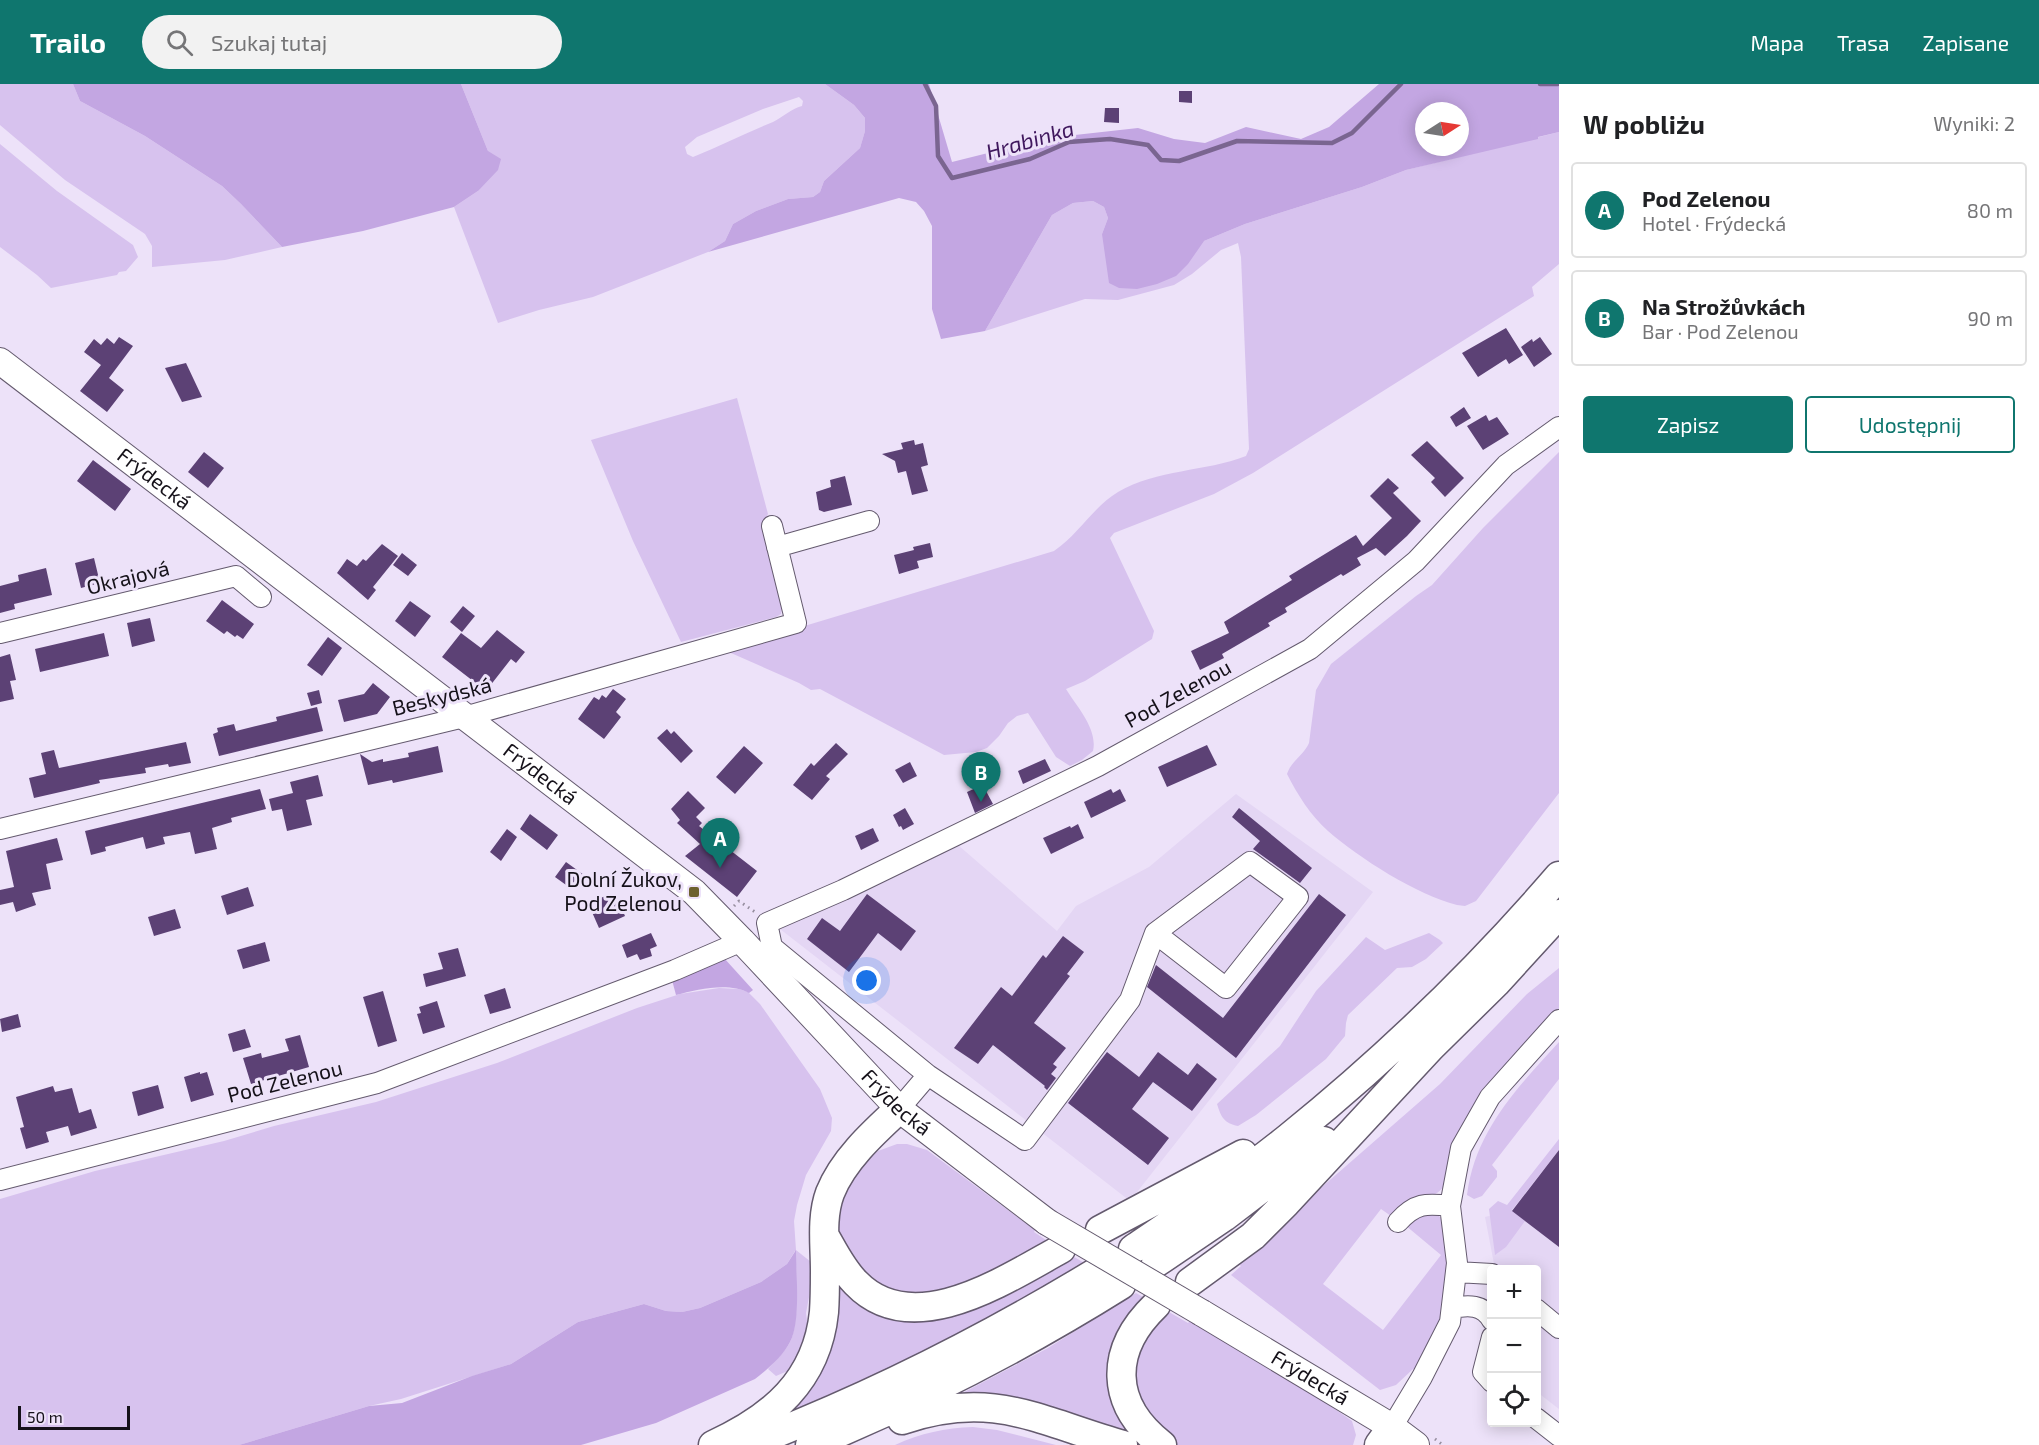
<!DOCTYPE html>
<html lang="pl">
<head>
<meta charset="utf-8">
<style>
  body { margin:0; font-family:"Exo 2",sans-serif; background:#f2f2f2; color:#202124 }
  .controls { position:absolute; right:18px; bottom:18px; display:grid; overflow:hidden; border-radius:6px; box-shadow:0 3px 15px #0003 }
  .controls button { width:54px; height:54px; display:grid; place-items:center; padding:0; border:0; border-bottom:2px solid #e0e0e0; background:#fff; color:#202124; font:30px sans-serif }
  .compass { position:absolute; left:1415px; top:18px; width:54px; height:54px; border-radius:50%; background:#fff; box-shadow:0 3px 15px #0003; rotate:78deg }
  .scale { position:absolute; left:18px; bottom:15px; width:112px; box-sizing:border-box; padding-left:6px; border:3px solid #151119; border-top:0; font-size:16px; line-height:21px; white-space:nowrap; color:#151119; -webkit-text-stroke:4px #ede2f9; paint-order:stroke }
  .you { position:absolute; left:867px; top:897px; width:21px; height:21px; margin:-15px; border:4px solid #fff; border-radius:50%; background:#1a73e8; box-shadow:0 0 0 9px #1a73e833 }
  .badge { display:grid; place-items:center; width:39px; height:39px; border-radius:50%; background:#0f766e; color:#fff; font-size:20px; font-weight:700 }
  .pin { position:absolute; translate:-50% -50px; filter:drop-shadow(0 2px 3px #0008) }
  .pin::after { content:''; position:absolute; top:32px; width:21px; height:18px; background:inherit; clip-path:polygon(0 0,100% 0,50% 100%) }
  .list { margin:0; padding:0; list-style:none }
  h2 { display:flex; justify-content:space-between; align-items:center; height:78px; margin:0; padding:0 24px; font-size:26px }
  h2 small { font-size:20px; font-weight:400; color:#757577 }
  .list li { display:grid; grid-template-columns:39px 1fr auto; gap:18px; align-items:center; box-sizing:border-box; height:96px; margin:0 12px 12px; padding:0 12px; border:2px solid #e0e0e0; border-radius:6px }
  .list b { display:block; font-size:22px; white-space:nowrap }
  .list p { margin:0; font-size:20px; white-space:nowrap; color:#757577 }
  .list em { font-size:20px; font-style:normal; color:#757577 }
  .actions { display:flex; gap:12px; padding:18px 24px }
  .actions a { flex:1; padding:14px 0; border:2px solid #0f766e; border-radius:6px; text-align:center; font-size:21px; color:#0f766e }
  .actions .main { background:#0f766e; color:#fff }
  .icon { flex:none; width:33px; height:33px; fill:none; stroke:currentColor; stroke-width:2; stroke-linecap:round; stroke-linejoin:round }
  .map { position:relative; flex:none; width:1559px; height:1361px; overflow:hidden }
  header { display:flex; align-items:center; gap:36px; box-sizing:border-box; height:84px; padding:0 30px; background:#0f766e; color:#fff }
  header strong { font-size:28px }
  nav { display:flex; gap:33px; margin-inline-start:auto; font-size:21px }
  .search { width:420px; height:54px; background:#f2f2f2; display:flex; align-items:center; gap:15px; box-sizing:border-box; padding:0 21px; border-radius:33px; color:#757577; font-size:22px }
  main { display:flex }
  aside { flex:1; background:#fff }
  .map>svg:first-child { display:block }
</style>
</head>
<body>
<header>
<strong>Trailo</strong>
<div class="search"><svg class="icon" aria-label="search" viewBox="0 0 24 24"><circle cx="10" cy="10" r="6"/><path d="M15 15l6 6"/></svg>Szukaj tutaj</div>
<nav><a>Mapa</a><a>Trasa</a><a>Zapisane</a></nav>
</header>
<main>
<div class="map">
<svg width="1559" height="1361" viewBox="0 0 1559 1361">
  <rect width="100%" height="100%" fill="#ede2f9"/>
  <path fill="#e4d6f4" d="M1236,710l137,98 -243,309 -350,-272 178,-84 99,86 19,-25 73,-39z
    M1559,1066v259l-22,-17 -1,-122 -41,-1 -10,-52 27,-7z"/>
  <path fill="#d7c2ee" fill-rule="evenodd" d="M0,0h73l7,17 65,35 77,50 19,18 41,43 -57,13 -73,7v-21l-7,-12 -80,-54 -65,-55z
    M461,0h364l29,21 11,13v13l-5,17 -36,33 -4,11 -7,5 -25,2 -32,12 -23,13 -8,17 -17,11 -115,45 -54,13 -41,13 -44,-116 24,-16 10,-40zM799,13l4,4 -1,5c-11,3 -19,11 -29,16 -27,11 -53,24 -80,35l-6,-3 -2,-7 12,-10 66,-28z
    M1559,48v132l-27,23 2,9 -281,177 -39,21 -100,39 -4,5 44,93 -2,8 -67,42 -19,8c11,18 32,40 27,62l-11,9 -12,6 -14,-9 -28,-44 -11,3 -9,7 -9,13 -12,12 -11,4 -32,3 -124,-66 -9,1 -12,-7 -68,-30v-5l323,-97c25,-17 39,-44 64,-59 39,-23 87,-20 128,-36l3,-7 -8,-192 -3,-14 -17,7 -29,24 -18,11 -56,15 -33,-1 -100,32 67,-116 21,-12 20,-2 11,6 4,11 -6,16 102,7 41,-17 117,-37 44,-17z
    M0,60l57,47 76,54 5,12 -12,14 -7,1 -2,3 -66,13 -14,-13 -37,-28z
    M737,314l31,116 -6,10 21,79 -2,11 -5,3 -95,25 -48,-101 -42,-101z
    M1559,368v341l-83,108 -11,5 -8,-1c-40,-10 -98,-47 -129,-74 -17,-15 -31,-37 -41,-57 4,-13 17,-19 22,-31l7,-53 15,-26 85,-68 16,-11 51,-57z
    M1429,849l11,7 3,3 -17,16 -14,8 -15,1 -49,47 -2,8 -1,13 -19,23 -70,56 -18,11c-14,-3 -17,-9 -21,-22l63,-58 36,-55 50,-54 19,13z
    M1559,884v43l-66,73 -49,102c-9,12 -17,10 -30,13 -10,2 -17,9 -23,17l-10,-7 -58,75 60,46 58,-75 -36,-30 12,-12 20,1 3,3 4,8 3,40 -2,38 -6,24 -22,45 -4,-3 -17,16 -16,5 -149,-115 10,-9 -9,-7 59,-45 149,-130 87,-90z
    M719,904l20,1 9,3 12,12 60,85 12,29 -1,13 -25,44 -9,30 -3,16 2,29 15,12 2,14 -7,37 3,24 -19,33 -14,6 -8,-7c7,-8 16,-16 21,-25 11,-17 8,-72 6,-93l-8,13 -26,18 -61,26 -18,4 -16,-1 -22,-7 -66,18 -67,42 -110,35 -32,7 -130,39h-239v-246l95,-28 129,-30 50,-15 102,-24 121,-39 140,-55 43,-14z
    M1559,958v37l-67,86 5,6v6l-15,19 -8,3 -7,-4c8,-64 50,-107 92,-153z
    M1559,1055v11l-47,60 13,11 -19,26 -11,8 -6,-46 9,-8 9,4z
    M897,1060h10l20,6 108,80 -1,2 21,14 -79,41 -82,12 -53,-45 -5,-16 2,-34 21,-36 19,-17z
    M1071,1171l15,9 -87,50 -130,66 -91,38 55,-142 46,34z
    M1136,1209l12,7 -18,19 10,122 -187,-43 95,-50z
    M1162,1224l26,15 2,-2 105,60 57,40 4,14 -3,10h-181l-31,-29 -14,-45z
    M973,1343l24,3 59,15h-161c26,-12 50,-17 78,-18z"/>
  <path fill="#c3a6e2" fill-rule="evenodd" d="M73,0h388l27,67 13,8 -3,11 -20,21 -24,16 -91,24 -81,16 -41,-43 -19,-18 -77,-50 -65,-35z
    M825,0h104l23,78 96,-24 90,-10 36,11 31,4 41,-16 55,12 28,-12 50,-43h180v48l-21,5v2l-132,31 -44,17 -117,37 -41,17 -16,23 -12,12 -19,8 -20,5 -18,-1 -10,-5 -7,-49 6,-16 -4,-11 -11,-6 -20,2 -21,12 -67,116 -44,8 -9,-30v-83l-8,-15 -8,-9 -17,-4 -191,54 17,-11 8,-17 23,-13 32,-12 25,-2 7,-5 4,-11 36,-33 5,-17v-13l-11,-13zM1424,27h36v36h-36z
    M724,874l29,32 -4,3c-20,-11 -51,-4 -73,2l-4,-15z
    M796,1166c0,24 5,72 -6,92 -7,14 -22,27 -35,37l-99,44 -75,22h-342l130,-39 33,-3 70,-27 39,-12 67,-42 66,-18 22,7 16,1 18,-4 61,-26 26,-18z"/>
  <g fill="none" stroke-linecap="round" stroke-linejoin="round">
    <path stroke="#7a6590" stroke-width="4.5" d="M925,0l11,22 2,50 14,22 78,-19 39,-17 41,-3 38,6 13,15 18,1 58,-20 95,2 20,-10 49,-49
      M1540,0h18"/>
  </g>
  <path fill="#5c4175" d="M1179,7h13v12l-13,-1z
    M1105,24h14v15l-15,-1z
    M1506,244l17,27 -14,9 -3,-5 -28,18 -16,-24z
    M119,253l14,9 -24,32 15,12 -17,22 -27,-21 21,-26 -17,-13 10,-13 7,6 6,-7 7,6z
    M1540,253l12,17 -18,13 -13,-20 11,-8 1,3z
    M186,279l16,34 -20,5 -17,-34z
    M1464,323l7,11 -15,9 -6,-10z
    M1486,331l3,6 8,-4 12,17 -26,16 -16,-24z
    M914,356l1,5 8,-2 5,22 -7,2 7,24 -16,4 -6,-24 -8,2 -3,-12 -13,-7 21,-5 -2,-6z
    M1427,357l37,37 -19,19 -14,-15 4,-4 -24,-23z
    M204,368l20,16 -16,20 -20,-16z
    M93,376l38,29 -16,22 -38,-30z
    M845,392l7,29 -28,7 -5,-2 -3,-18 15,-5 -1,-7z
    M1388,394l11,10 -6,5 28,28 -14,15 -22,20 -9,-8 -19,10 4,7 -18,11 -2,-2 -56,34 2,4 -19,11 2,3 -48,28 2,4 -24,12 -9,-19 38,-18 -5,-11 68,-42 -3,-4 67,-41 7,11 29,-28 -22,-22z
    M930,459l3,14 -16,4 2,7 -20,6 -5,-19 20,-5 -1,-3z
    M382,460l16,12 -25,31 3,3 -8,10 -31,-27 10,-14 10,7 6,-7 3,2z
    M402,469l15,12 -9,11 -15,-11z
    M94,474l6,25 -19,5 -6,-25z
    M46,484l6,27 -38,9 1,5 -15,4v-27l19,-5 -1,-6z
    M222,516l32,24 -11,15 -6,-4 -2,2 -8,-6 -3,3 -18,-13z
    M410,517l21,15 -16,21 -20,-16z
    M463,522l12,10 -13,16 -12,-10z
    M150,534l5,23 -23,6 -5,-24z
    M497,546l28,22 -9,11 -5,-4 -25,32 -44,-34 19,-24 20,15z
    M104,549l5,23 -69,16 -5,-23z
    M328,553l14,11 -20,28 -15,-11z
    M10,570l6,26 -6,1 4,18 -14,3v-45z
    M373,599l17,14 -13,17 -33,8 -6,-22 26,-6z
    M613,605l13,10 -10,13 5,5 -17,22 -26,-20 16,-22 5,3 3,-5 4,3z
    M319,606l3,13 -11,3 -4,-13z
    M317,623l6,24 -104,25 -6,-22 5,-2 -1,-4 17,-4 2,7 41,-10 -1,-4z
    M667,645l4,5 3,-3 19,20 -12,12 -24,-25z
    M186,658l5,21 -22,4 -1,-3 -23,4 1,5 -47,7 1,3 -66,15 -5,-20 17,-4 -5,-21 13,-3 5,18z
    M836,659l12,11 -22,22 4,3 -18,21 -19,-15 18,-22 3,3z
    M1207,661l10,20 -50,22 -9,-20z
    M438,662l5,26 -50,11 -1,-3 -24,5 -8,-31 12,8 11,-3v3l26,-5 -1,-4z
    M744,662l19,17 -28,31 -19,-17z
    M1045,675l6,12 -28,13 -5,-13z
    M910,678l7,14 -14,7 -8,-13z
    M318,691l5,21 -17,4 6,25 -25,6 -5,-22 -10,2 -3,-12 24,-6 -3,-11z
    M978,703l3,7 5,-3 7,13 -18,9 -8,-21z
    M260,705l6,20 -35,9 1,4 -20,6 5,21 -22,5 -5,-22 -27,5 2,7 -19,5 -3,-12 -38,10 1,4 -15,4 -6,-24z
    M1111,705l2,4 7,-4 6,12 -35,17 -7,-16z
    M688,707l17,17 -9,9 6,6 -3,3 58,45 -20,26 -52,-41 15,-12 -23,-21 3,-3 -9,-11z
    M905,724l9,16 -11,6 -2,-4 -2,1 -6,-12z
    M1239,724l73,60 -12,15 -47,-34 7,-8 -28,-24z
    M530,730l28,21 -11,15 -27,-21z
    M1078,740l6,14 -33,16 -8,-16 27,-12 1,2z
    M873,744l6,13 -18,9 -6,-14z
    M507,745l10,8 -16,24 -11,-9z
    M57,754l6,22 -17,4 5,25 -19,4 4,12 -20,7 -3,-10 -13,3v-15l14,-3 -8,-36z
    M566,778l18,13 -11,15 -18,-13z
    M248,803l6,19 -27,9 -6,-19z
    M867,810l49,37 -15,20 -23,-18 -29,39 -42,-33 15,-21 18,13z
    M1319,810l27,21 -110,143 -89,-71 9,-22 67,53z
    M608,811l1,3 7,-3 9,21 -26,12 -11,-25z
    M175,825l6,19 -27,8 -6,-19z
    M651,849l6,13 -7,3 2,7 -12,4 -3,-6 -10,4 -5,-13z
    M1063,852l21,16 -17,22 3,2 -36,47 32,25 -13,16 4,3 -6,7 5,4 -9,12 -3,-3 1,-1 -52,-41 -15,19 -24,-16 47,-61 11,9 31,-41 3,3z
    M265,858l5,19 -27,8 -6,-19z
    M458,864l8,28 -40,11 -3,-13 20,-5 -5,-16z
    M505,904l6,20 -21,6 -6,-19z
    M383,907l14,50 -19,6 -15,-50z
    M437,917l8,26 -22,7 -6,-20 4,-1 -2,-6z
    M18,930l3,13 -19,5 -2,-13z
    M245,945l6,18 -18,5 -5,-18z
    M300,951l9,32 -58,17 -8,-26 18,-5 1,5 27,-7 -4,-12z
    M1107,968l32,25 19,-25 30,23 9,-12 20,16 -25,32 -39,-29 -21,27 37,29 -21,27 -80,-62z
    M200,988v2l7,-2 7,23 -23,7 -7,-25z
    M158,1001l6,23 -26,8 -6,-24z
    M53,1002l2,6 17,-4 7,25 12,-4 6,19 -26,8 -3,-10 -22,6 3,10 -23,7 -6,-21 4,-1 -8,-30z
    M1559,1066v97l-47,-36z"/>
  <g fill="none" stroke-linecap="round" stroke-linejoin="round">
    <defs>
      <path id="minor" d="M777,463l92,-26
        M0,549l236,-57 25,21
        M0,745l464,-112 332,-94 -24,-97
        M928,991l97,65 105,-140 25,-67 71,55 72,-91 -48,-35 -95,71
        M899,1025l29,-34 -156,-128 -5,-24 76,-33 255,-124 212,-117 106,-88 90,-96 53,-38
        M0,1096l377,-97 298,-113 67,-29
        M1398,1138c17,-19 28,-19 52,-16
        M1456,1188l36,2
        M1452,1224c16,-3 31,-4 40,12
        M1536,1225l23,19
        M1492,1253l-9,35 9,10
        M1536,1334l23,18
        M1392,1343l30,-50 28,-55 7,-59 -7,-57 11,-58 29,-51 69,-77"/>
      <g id="major">
        <path id="s1" d="M0,277l694,531 48,49 157,168 148,113"/>
        <path id="s2" d="M1202,1229l190,114 24,18"/>
      </g>
      <path id="highway" d="M1100,1146l143,-76
        M826,1154c9,16 17,32 30,45 57,59 150,-4 205,-34
        M1133,1165c53,-36 105,-71 155,-111 98,-79 189,-167 271,-262
        M1156,1179l68,-46 100,-76
        M1190,1198l63,-46 33,-33 145,-156 65,-64 63,-69
        M1156,1221c-47,45 -47,99 6,140
        M902,1336c91,-31 137,1 221,25
        M713,1361c59,-27 104,-64 111,-133 1,-14 1,-28 1,-42 0,-25 -4,-53 5,-77 13,-33 44,-61 69,-84
        M746,1361c123,-47 240,-106 352,-174
        M810,1361c109,-45 212,-98 311,-160
        M1379,1361l13,-18"/>
    </defs>
    <use href="#minor" stroke="#645a6e" stroke-width="22"/>
    <use href="#major" stroke="#645a6e" stroke-width="28"/>
    <use href="#highway" stroke="#645a6e" stroke-width="31"/>
    <path stroke="#958d9e" stroke-width="3" stroke-dasharray="1.5 4.5" stroke-linecap="butt" d="M734,822l5,-5 16,11
      M1435,1355l8,6"/>
    <use href="#minor" stroke="#fff" stroke-width="20"/>
    <use href="#major" stroke="#fff" stroke-width="26"/>
    <use href="#highway" stroke="#fff" stroke-width="28"/>
    <defs>
      <path id="major-bridge" d="M1047,1138l155,91"/>
    </defs>
    <use href="#major-bridge" stroke="#645a6e" stroke-width="28" stroke-linecap="butt"/>
    <use href="#major-bridge" stroke="#fff" stroke-width="26"/>
  </g>
  <rect fill="#6d612e" stroke="#ede2f9" stroke-width="2" x="688" y="802" width="12" height="12" rx="3"/>
  <g text-anchor="middle" stroke-width="6" stroke-linejoin="round" paint-order="stroke">
    <g font-size="21" fill="#151119" stroke="#ede2f9">
      <text dy="7" stroke="none"><textPath href="#s1" startOffset="194">Frýdecká</textPath></text>
      <text transform="translate(128 494) rotate(-14)" y="7">Okrajová</text>
      <text transform="translate(1178 610) rotate(-29)" y="7">Pod Zelenou</text>
      <text transform="translate(442 613) rotate(-14)" y="7">Beskydská</text>
      <text dy="7" stroke="none"><textPath href="#s1" startOffset="680">Frýdecká</textPath></text>
      <text transform="translate(285 998) rotate(-14)" y="7">Pod Zelenou</text>
      <text dy="7" stroke="none"><textPath href="#s1" startOffset="1166">Frýdecká</textPath></text>
      <text dy="7" stroke="none"><textPath href="#s2" startOffset="126">Frýdecká</textPath></text>
    </g>
    <g font-size="21" fill="#151119" stroke="#ede2f9" text-anchor="end">
      <text x="682" y="803">Dolní Žukov,<tspan x="682" dy="24">Pod Zelenou</tspan></text>
    </g>
    <g font-size="22" font-style="italic" fill="#40185e" stroke="#ede2f9">
      <text transform="translate(1030 56) rotate(-16)" y="8">Hrabinka</text>
    </g>
  </g>
</svg>
<div class="controls">
<button>+</button>
<button>−</button>
<button><svg class="icon" aria-label="locate" viewBox="0 0 24 24"><circle cx="12" cy="12" r="6"/><path d="M12 2v4M12 18v4M2 12h4M18 12h4"/></svg></button>
</div>
<svg class="compass" viewBox="-18 -18 36 36"><path d="M0-13l5 13h-10z" fill="#e53935"/><path d="M0 13l5-13h-10z" fill="#757577"/></svg>
<div class="scale">50 m</div>
<div class="you"></div>
<div class="pin badge" style="left:720px;top:784px">A</div>
<div class="pin badge" style="left:981px;top:718px">B</div>
</div>
<aside>
<h2>W pobliżu<small>Wyniki: 2</small></h2>
<ul class="list">
<li><span class="badge">A</span><div><b>Pod Zelenou</b><p>Hotel · Frýdecká</p></div><em>80 m</em></li>
<li><span class="badge">B</span><div><b>Na Strožůvkách</b><p>Bar · Pod Zelenou</p></div><em>90 m</em></li>
</ul>
<div class="actions"><a class="main">Zapisz</a><a>Udostępnij</a></div>
</aside>
</main>
</body>
</html>
